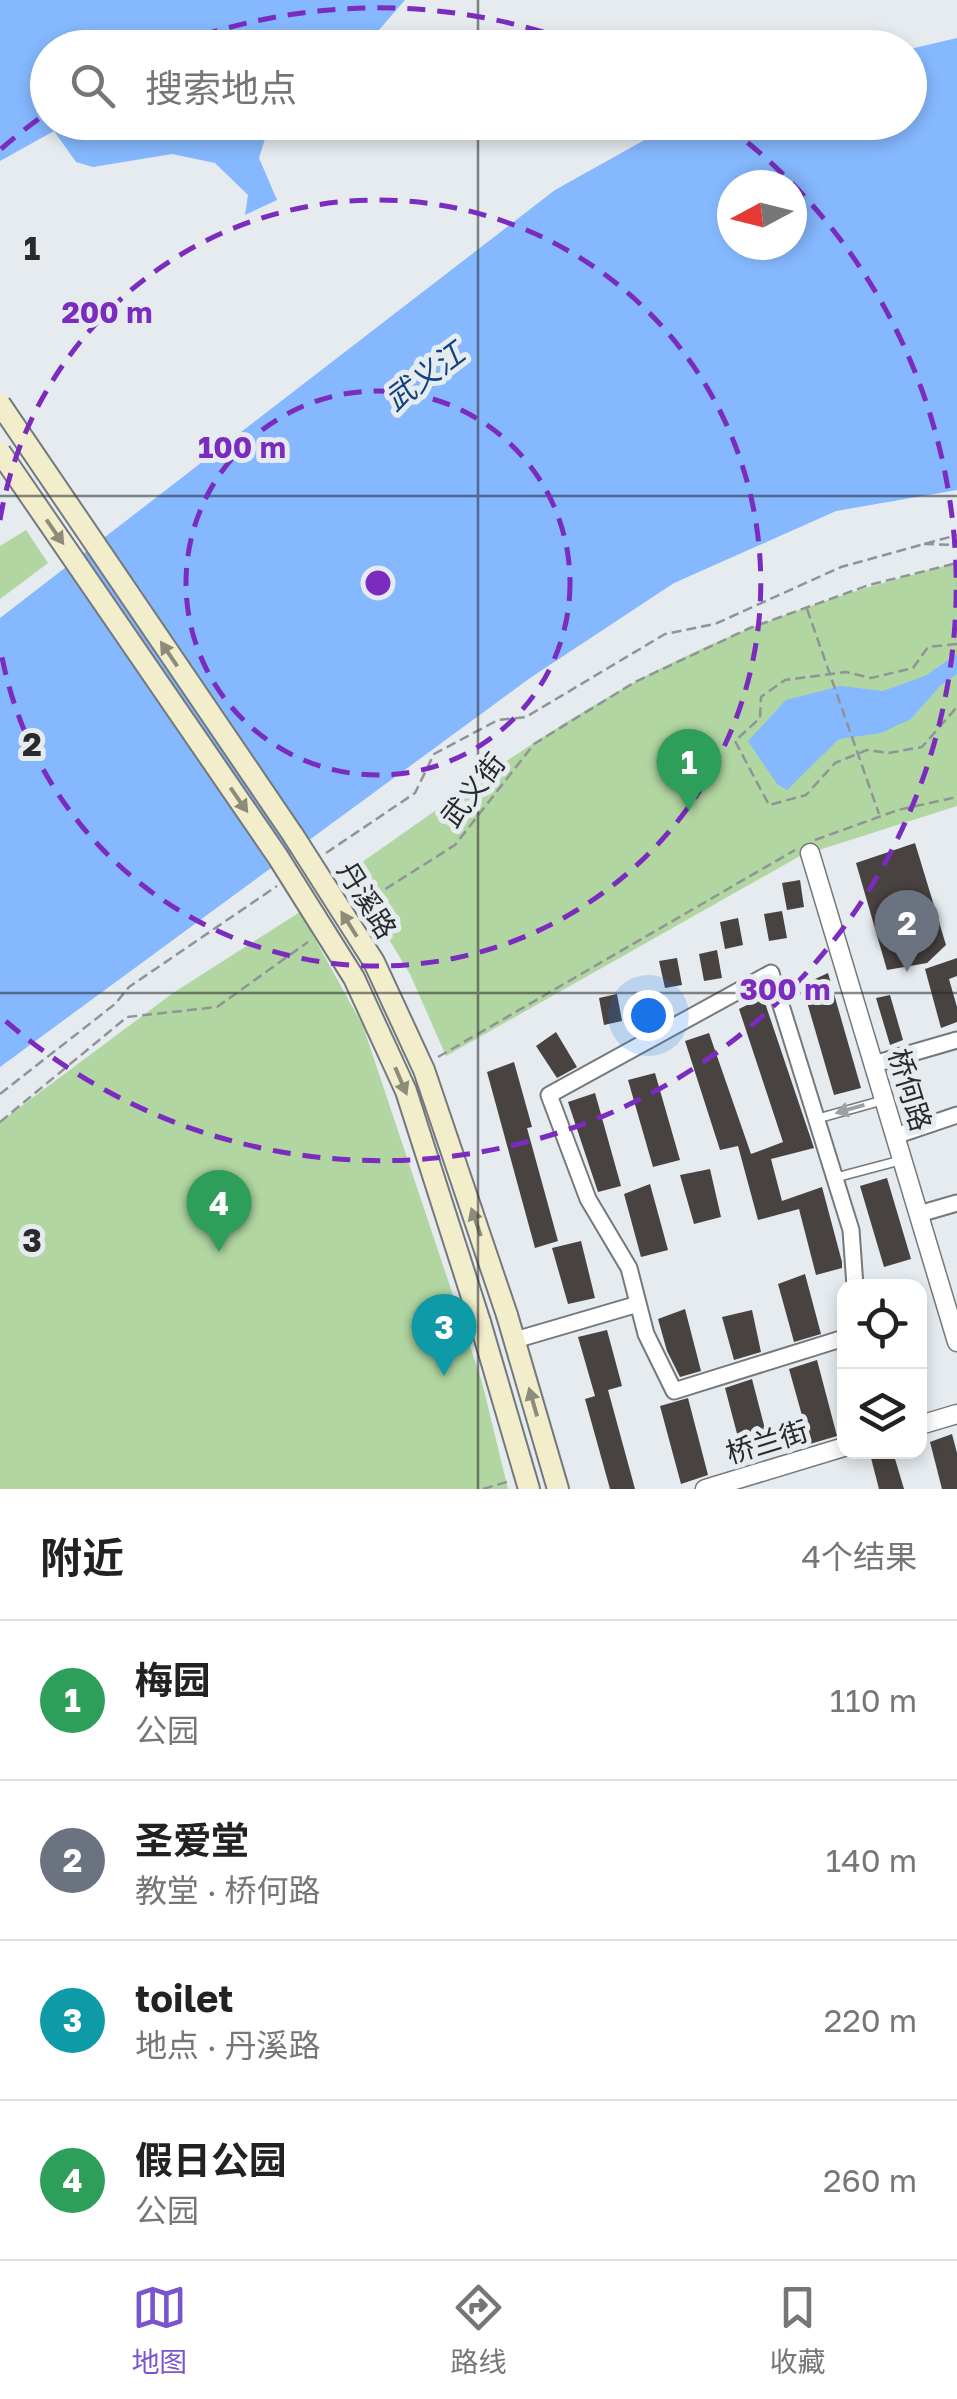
<!DOCTYPE html>
<html lang="zh">
<head>
<meta charset="utf-8">
<style>
  body { margin:0; font-family:"Golos Text","Noto Sans SC",sans-serif; background:#f2f2f2; color:#222 }
  .controls { position:absolute; right:30px; bottom:30px; display:grid; overflow:hidden; border-radius:20px; box-shadow:0 5px 15px #0003 }
  .controls button { width:90px; height:90px; display:grid; place-items:center; padding:0; border:0; border-bottom:2px solid #e0e0e0; background:#fff; color:#222; font:50px sans-serif }
  .compass { position:absolute; left:717px; top:170px; width:90px; height:90px; border-radius:50%; background:#fff; box-shadow:0 5px 15px #0003; rotate:263deg }
  .you { position:absolute; left:648px; top:1015px; width:35px; height:35px; margin:-25px; border:8px solid #fff; border-radius:50%; background:#1a73e8; box-shadow:0 0 0 15px #1a73e833 }
  .badge { display:grid; place-items:center; width:65px; height:65px; border-radius:50%; background:#7954cd; color:#fff; font-size:32px; font-weight:700 }
  .pin { position:absolute; translate:-50% -82px; filter:drop-shadow(0 2px 5px #0008) }
  .pin::after { content:''; position:absolute; top:52px; width:35px; height:30px; background:inherit; clip-path:polygon(0 0,100% 0,50% 100%) }
  .list { margin:0; padding:0; list-style:none }
  h2 { display:flex; justify-content:space-between; align-items:center; height:130px; margin:0; padding:0 40px; font-size:42px }
  h2 small { font-size:32px; font-weight:400; color:#767676 }
  .list li { display:grid; grid-template-columns:65px 1fr auto; gap:30px; align-items:center; box-sizing:border-box; height:160px; padding:0 40px; border-top:2px solid #e0e0e0 }
  .list b { display:block; font-size:38px; white-space:nowrap }
  .list p { margin:0; font-size:32px; white-space:nowrap; color:#767676 }
  .list em { font-size:32px; font-style:normal; color:#767676 }
  .icon { flex:none; width:55px; height:55px; fill:none; stroke:currentColor; stroke-width:2; stroke-linecap:round; stroke-linejoin:round }
  .map { position:relative; flex:none; width:957px; height:1489px; overflow:hidden }
  .search { position:absolute; background:#fff; box-shadow:0 5px 15px #0003; left:30px; right:30px; top:30px; height:110px; display:flex; align-items:center; gap:25px; box-sizing:border-box; padding:0 35px; border-radius:55px; color:#767676; font-size:38px }
  .sheet { height:770px; background:#fff }
  nav { display:flex; justify-content:space-around; align-items:center; box-sizing:border-box; height:140px; border-top:2px solid #e0e0e0; background:#fff; font-size:28px; color:#767676 }
  nav a { display:grid; justify-items:center; gap:5px }
  nav .on { color:#7954cd }
  .map>svg:first-child { display:block }
</style>
</head>
<body>
<div class="map">
<svg width="957" height="1489" viewBox="0 0 957 1489">
  <rect width="100%" height="100%" fill="#e5ebef"/>
  <path fill="#b1d6a1" d="M26,530l22,33 -48,36v-53z
    M957,563v243l-157,50 -354,200 -36,-82 -62,-102c94,-65 187,-136 287,-190 101,-55 211,-91 322,-119z
    M300,912l63,114 119,356 26,107h-508v-367l173,-129z"/>
  <path fill="#85b8fe" fill-rule="evenodd" d="M0,0h405l-27,31 -1,16 -329,1v74l303,1 -11,7 -15,-3 -56,-1 -10,32 18,42 -32,15 3,-20 -33,-32 -43,-9 -79,13 -17,-5 -22,-31 -54,30z
    M957,38v452l-121,21 -162,72 -144,95 -530,389v-449l555,-428 120,-67 235,-1v-73zM732,185h60v60h-60z
    M957,654v20l-17,12 -29,33 -30,14 -42,6 -52,51 -10,-6 -29,-43 38,-41 55,-14 42,5 42,-15z"/>
  <path fill="#484240" d="M915,843l31,102 -19,18 -40,7 -31,-107z
    M800,880l4,27 -17,3 -5,-27z
    M782,911l5,27 -18,3 -5,-27z
    M738,918l5,27 -18,4 -5,-27z
    M717,950l5,28 -18,3 -5,-27z
    M677,958l5,27 -17,3 -6,-27z
    M957,958v18l-8,3 8,28v15l-16,6 -16,-59z
    M828,973l33,115 -27,7 -32,-110z
    M617,994l5,27 -18,4 -5,-27z
    M659,995l5,24 -17,7 -6,-27z
    M890,995l13,45 -13,5 -14,-47z
    M763,997l51,151 -43,11 11,42 40,-14 20,75v6l-26,7 -17,-66 -41,11 -20,-74 -18,4 -35,-109 24,-8 42,121 32,-12 -44,-133z
    M556,1032l21,35 -20,11 -21,-32z
    M514,1062l18,65 -5,1 31,113 -23,7 -48,-176z
    M655,1073l25,87 -27,7 -25,-87z
    M595,1093l26,93 -23,6 -30,-90z
    M710,1169l11,48 -27,7 -14,-49z
    M887,1178l24,81 -27,8 -24,-81z
    M650,1184l18,66 -27,7 -17,-63z
    M581,1241l14,57 -27,6 -16,-56z
    M805,1274l16,60 -27,8 -16,-58z
    M685,1309l16,62 -21,6 -13,-26 -9,-32z
    M752,1310l9,42 -27,8 -12,-43z
    M607,1330l15,56 -14,4 27,99h-25l-25,-90 10,-3 -17,-59z
    M817,1360l20,76 -27,8 -21,-75z
    M752,1379l20,77 -27,8 -20,-76z
    M688,1398l20,77 -27,9 -21,-78z
    M952,1434l5,19v36h-15l-12,-47z
    M893,1452l11,37h-25l-8,-31z"/>
  <g fill="none" stroke-linecap="round" stroke-linejoin="round">
    <defs>
      <path id="service" d="M816,1119l68,-19
        M834,1178l68,-18"/>
      <path id="minor" d="M874,1064l83,-24
        M895,1136l62,-21
        M919,1214l38,-11
        M844,1338l-170,53 -28,-57 -17,-66 -41,-69 -39,-104 222,-122 80,257 4,56
        M515,1340l123,-36"/>
      <path id="tertiary" d="M810,853l147,489
        M920,1425l37,-11
        M705,1489l139,-42"/>
      <path id="secondary" d="M507,1315l51,174
        M480,1322l49,167"/>
    </defs>
    <use href="#service" stroke="#74797d" stroke-width="11"/>
    <use href="#minor" stroke="#74797d" stroke-width="19"/>
    <use href="#tertiary" stroke="#74797d" stroke-width="21"/>
    <use href="#secondary" stroke="#74797d" stroke-width="24"/>
    <path stroke="#909497" stroke-width="2.5" stroke-dasharray="10 5" stroke-linecap="butt" d="M924,544l33,1
      M807,609l72,205
      M957,644l-29,3 -15,21 -42,10 -25,-6 -61,8 -24,17 -1,21 -25,23 34,64 37,-10 29,-32 32,-13 21,3 34,-6 35,-40
      M815,840l83,-30 59,-13
      M326,853l89,-60 19,-39 64,-34 28,-3 139,-83 50,-10 126,-57 116,-32
      M360,905l95,-60 79,-101 101,-62 115,-54 119,-43 88,-22
      M438,1057l357,-207
      M0,1094l115,-90 14,-17 148,-101
      M0,1122l127,-105 90,-10 91,-65
      M483,1489l27,-8"/>
    <use href="#service" stroke="#fff" stroke-width="8"/>
    <use href="#minor" stroke="#fff" stroke-width="15"/>
    <use href="#tertiary" stroke="#fff" stroke-width="18"/>
    <use href="#secondary" stroke="#f2edca" stroke-width="20"/>
    <defs>
      <path id="secondary-bridge" d="M0,404l293,431 81,127 50,108 83,245
        M0,452l278,405 76,121 52,113 74,231"/>
    </defs>
    <use href="#secondary-bridge" stroke="#74797d" stroke-width="24" stroke-linecap="butt"/>
    <use href="#secondary-bridge" stroke="#f2edca" stroke-width="20"/>
  </g>
  <defs><path id="oneway-solid" d="M-6-.8H1V-3.2L6.5 0L1 3.2V.8H-6Z" transform="scale(2.5)"/></defs>
  <g fill="#8d8c7b">
    <use href="#oneway-solid" transform="translate(55 532) rotate(55)"/>
    <use href="#oneway-solid" transform="translate(169 654) rotate(-124)"/>
    <use href="#oneway-solid" transform="translate(239 800) rotate(55)"/>
    <use href="#oneway-solid" transform="translate(349 924) rotate(-122)"/>
    <use href="#oneway-solid" transform="translate(401 1081) rotate(67)"/>
    <use href="#oneway-solid" transform="translate(476 1222) rotate(-109)"/>
    <use href="#oneway-solid" transform="translate(533 1402) rotate(-106)"/>
  </g>
  <use fill="#9e9fa0" href="#oneway-solid" transform="translate(850 1109) rotate(164)"/>
  <path fill="none" stroke="#282a2c" stroke-width="2.5" stroke-opacity="0.55" d="M478,0v48M478,122v1367M0,496h957M0,993h957"/>
  <g fill="none" stroke="#7b2cbf" stroke-width="5" stroke-dasharray="18 12">
    <circle cx="378" cy="583" r="192"/>
    <path d="M0 520A383 383 0 1 1 0 646"/>
    <path d="M1 149A575 575 0 0 1 44 115M172 46A575 575 0 0 1 584 46M724 124A575 575 0 1 1 1 1017"/>
  </g>
  <g text-anchor="middle" stroke-width="10" stroke-linejoin="round" paint-order="stroke">
    <g font-size="28" fill="#282a2c" stroke="#e5ebef">
      <text transform="translate(473 790) rotate(-52)" y="10">武义街</text>
      <text transform="translate(367 900) rotate(58)" y="10">丹溪路</text>
      <text transform="translate(910 1090) rotate(73)" y="10">桥何路</text>
      <text transform="translate(767 1442) rotate(-17)" y="10">桥兰街</text>
    </g>
    <g font-size="30" font-style="italic" fill="#124380" stroke="#e5ebef">
      <text transform="translate(425 377) rotate(-37)" y="10">武义江</text>
    </g>
  </g>
  <g font-size="32" text-anchor="middle" font-weight="bold" fill="#282a2c" stroke="#e5ebef" stroke-width="10" stroke-linejoin="round" paint-order="stroke">
    <text x="32" y="260">1</text>
    <text x="32" y="756">2</text>
    <text x="32" y="1252">3</text>
  </g>
  <circle cx="378" cy="583" r="15" fill="#7b2cbf" stroke="#e5ebef" stroke-width="5"/>
  <g font-size="30" text-anchor="middle" font-weight="bold" fill="#7b2cbf" stroke="#e5ebef" stroke-width="10" stroke-linejoin="round" paint-order="stroke">
    <text x="107" y="323">200 m</text>
    <text x="242" y="458">100 m</text>
    <text x="785" y="1000">300 m</text>
  </g>
</svg>
<div class="controls">
<button><svg class="icon" aria-label="locate" viewBox="0 0 24 24"><circle cx="12" cy="12" r="6"/><path d="M12 2v4M12 18v4M2 12h4M18 12h4"/></svg></button>
<button><svg class="icon" aria-label="layers" viewBox="0 0 24 24"><path d="M12 4l9 5-9 5-9-5zM3 14l9 5 9-5"/></svg></button>
</div>
<svg class="compass" viewBox="-18 -18 36 36"><path d="M0-13l5 13h-10z" fill="#e53935"/><path d="M0 13l5-13h-10z" fill="#767676"/></svg>
<div class="you"></div>
<div class="pin badge" style="left:689px;top:811px;background:#2e9e5b">1</div>
<div class="pin badge" style="left:907px;top:972px;background:#6b7280">2</div>
<div class="pin badge" style="left:444px;top:1376px;background:#0f9aa8">3</div>
<div class="pin badge" style="left:219px;top:1252px;background:#2e9e5b">4</div>
<div class="search"><svg class="icon" aria-label="search" viewBox="0 0 24 24"><circle cx="10" cy="10" r="6"/><path d="M15 15l6 6"/></svg>搜索地点</div>
</div>
<section class="sheet">
<h2>附近<small>4个结果</small></h2>
<ul class="list">
<li><span class="badge" style="background:#2e9e5b">1</span><div><b>梅园</b><p>公园</p></div><em>110 m</em></li>
<li><span class="badge" style="background:#6b7280">2</span><div><b>圣爱堂</b><p>教堂 · 桥何路</p></div><em>140 m</em></li>
<li><span class="badge" style="background:#0f9aa8">3</span><div><b>toilet</b><p>地点 · 丹溪路</p></div><em>220 m</em></li>
<li><span class="badge" style="background:#2e9e5b">4</span><div><b>假日公园</b><p>公园</p></div><em>260 m</em></li>
</ul>
</section>
<nav>
<a class="on"><svg class="icon" aria-label="map" viewBox="0 0 24 24"><path d="M3 6l6-2 6 2 6-2v14l-6 2-6-2-6 2zM9 4v14M15 6v14"/></svg>地图</a>
<a><svg class="icon" aria-label="directions" viewBox="0 0 24 24"><path d="M12 3l9 9-9 9-9-9zM9 14v-3h6M13 9l2 2-2 2"/></svg>路线</a>
<a><svg class="icon" aria-label="saved" viewBox="0 0 24 24"><path d="M7 4h10v16l-5-4-5 4z"/></svg>收藏</a>
</nav>
</body>
</html>
